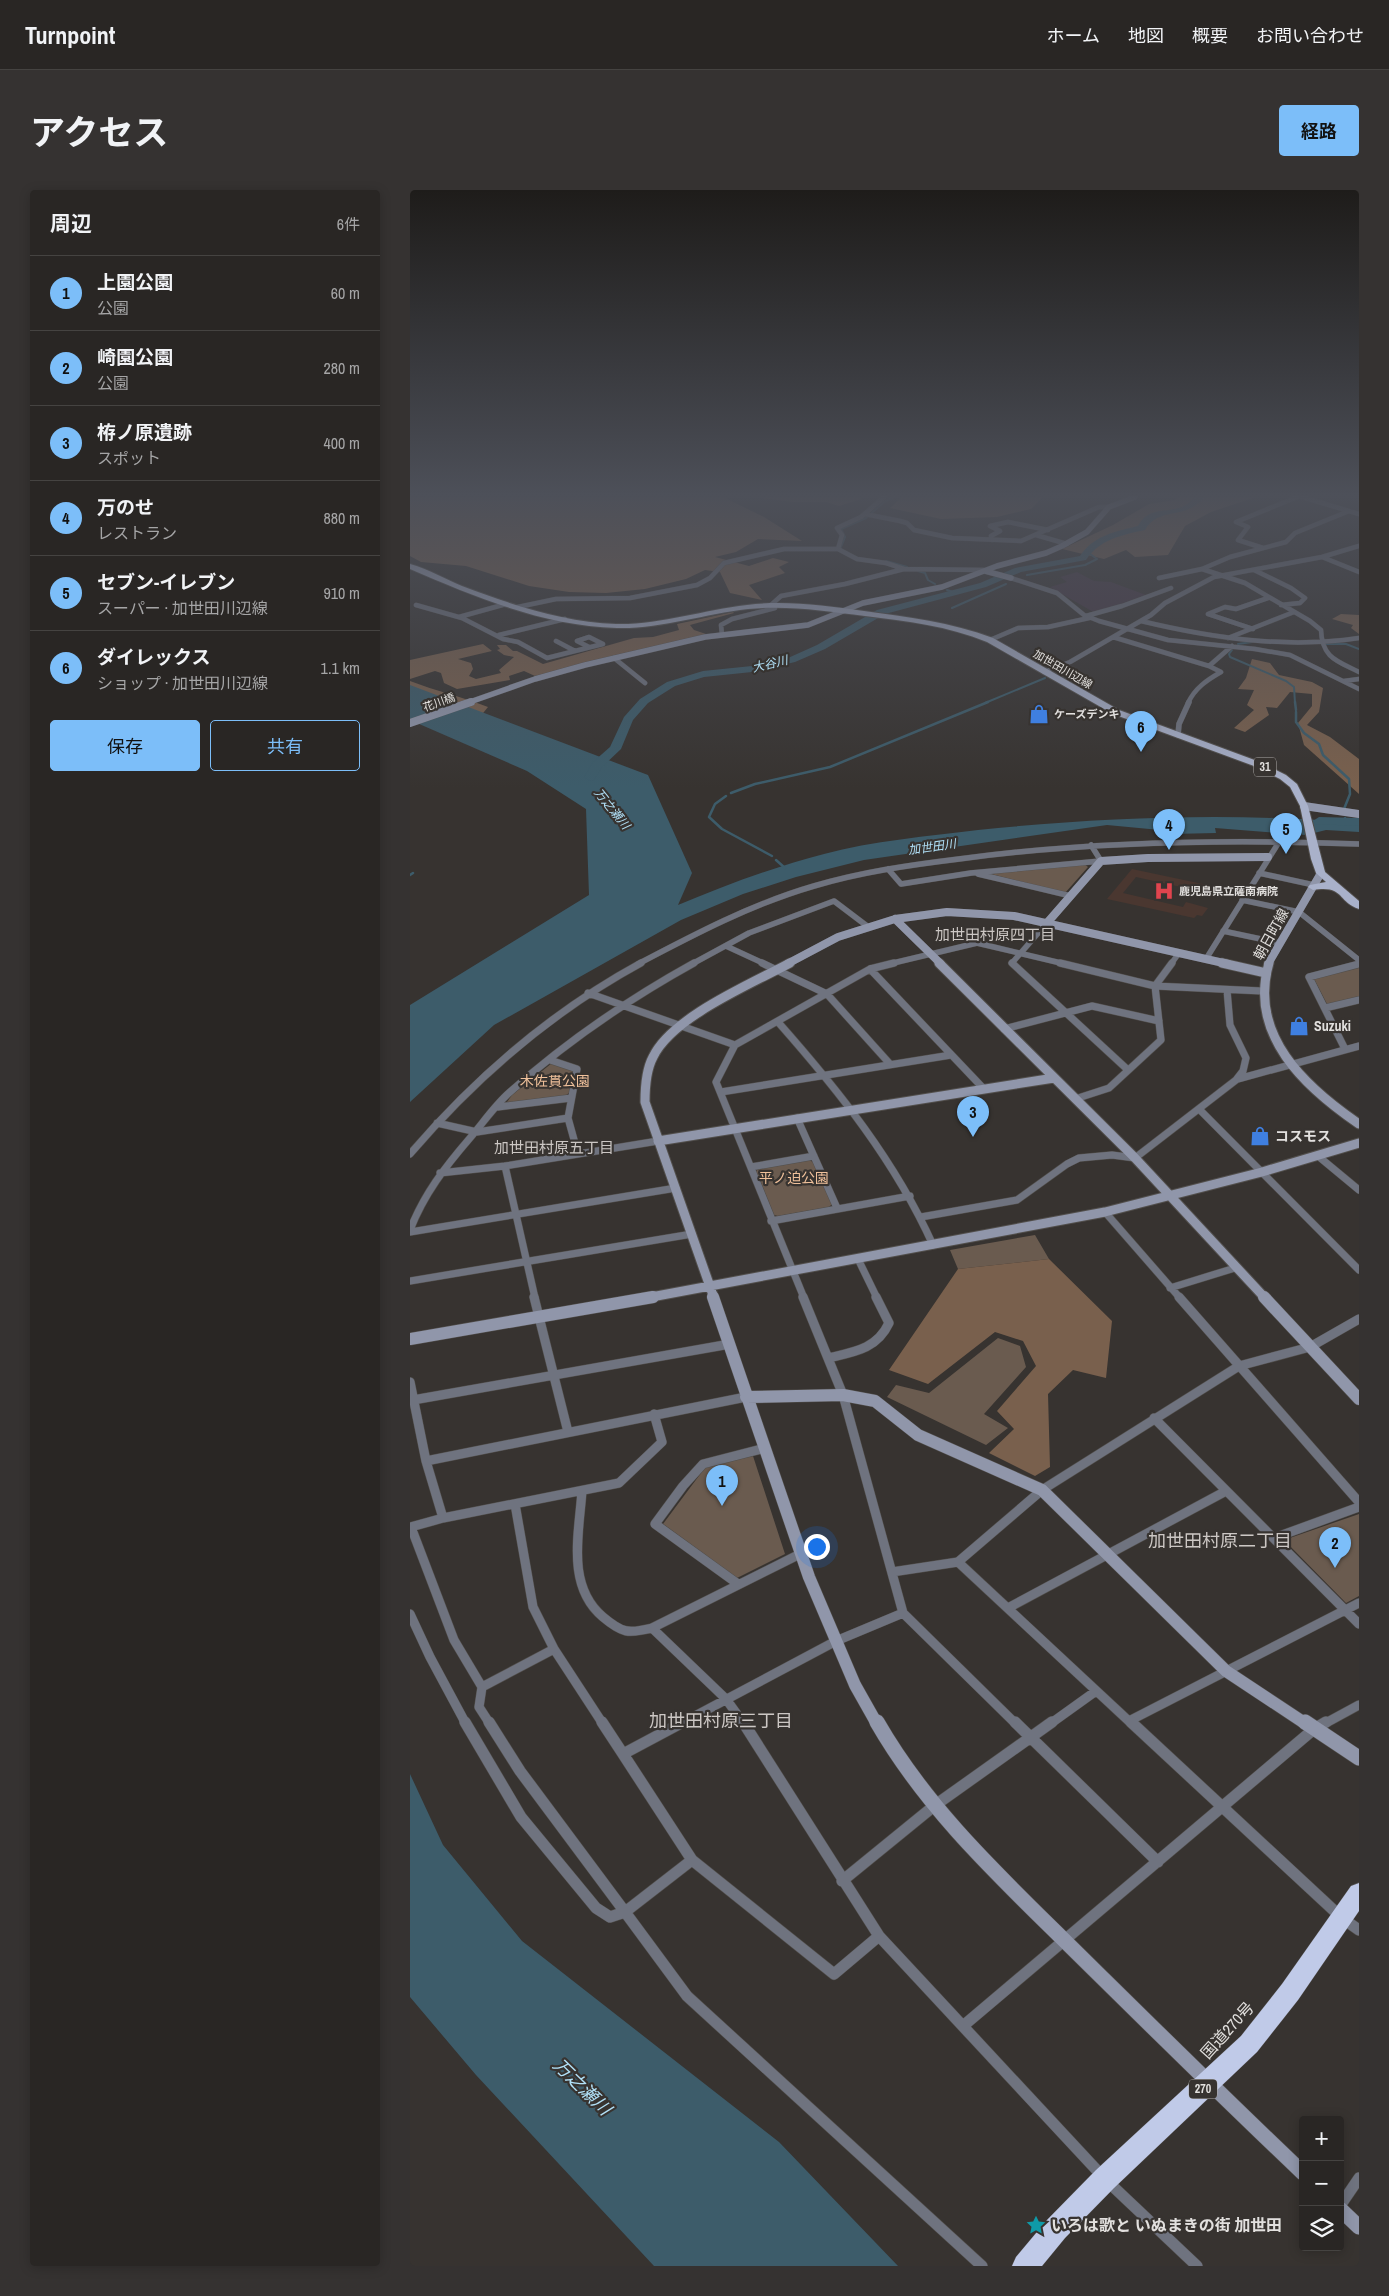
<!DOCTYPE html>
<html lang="ja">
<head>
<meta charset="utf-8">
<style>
  body { margin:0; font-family:"Archivo Narrow","Noto Sans JP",sans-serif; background:#353231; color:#f1f3f6 }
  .controls { position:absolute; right:15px; bottom:15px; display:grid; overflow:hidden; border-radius:5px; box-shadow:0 2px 12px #0003 }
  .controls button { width:45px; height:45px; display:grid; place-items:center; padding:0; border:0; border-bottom:1px solid #454341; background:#292624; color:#f1f3f6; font:25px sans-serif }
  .you { position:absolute; left:406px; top:1356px; width:18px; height:18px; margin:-12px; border:4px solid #fff; border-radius:50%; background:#1a73e8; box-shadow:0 0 0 8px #1a73e833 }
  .badge { display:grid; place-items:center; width:32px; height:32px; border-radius:50%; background:#7cbef9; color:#111; font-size:16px; font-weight:700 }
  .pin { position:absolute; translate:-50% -41px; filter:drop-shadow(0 1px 2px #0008) }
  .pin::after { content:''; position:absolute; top:26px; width:18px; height:15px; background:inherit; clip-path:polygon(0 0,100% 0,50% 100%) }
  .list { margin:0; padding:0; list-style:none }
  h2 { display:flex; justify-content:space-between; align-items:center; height:65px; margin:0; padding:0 20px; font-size:21px }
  h2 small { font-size:16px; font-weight:400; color:#a5a5a6 }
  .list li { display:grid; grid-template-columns:32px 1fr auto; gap:15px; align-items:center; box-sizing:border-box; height:75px; padding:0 20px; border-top:1px solid #454341 }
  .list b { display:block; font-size:19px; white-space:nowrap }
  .list p { margin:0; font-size:16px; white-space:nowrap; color:#a5a5a6 }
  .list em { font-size:16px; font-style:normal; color:#a5a5a6 }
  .actions { display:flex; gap:10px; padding:15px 20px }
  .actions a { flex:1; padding:11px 0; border:1px solid #7cbef9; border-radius:5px; text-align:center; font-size:18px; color:#7cbef9 }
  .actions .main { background:#7cbef9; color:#111 }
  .icon { flex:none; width:28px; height:28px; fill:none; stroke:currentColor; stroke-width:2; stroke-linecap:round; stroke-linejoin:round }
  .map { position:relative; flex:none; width:949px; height:2076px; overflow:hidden; border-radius:5px }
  header { display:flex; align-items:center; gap:30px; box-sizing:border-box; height:70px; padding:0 25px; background:#292624; border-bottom:1px solid #454341 }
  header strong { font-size:24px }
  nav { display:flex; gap:28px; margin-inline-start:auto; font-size:18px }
  .intro { display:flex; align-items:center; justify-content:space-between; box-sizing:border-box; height:120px; padding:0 30px }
  h1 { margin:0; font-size:35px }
  .button { padding:12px 22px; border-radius:5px; background:#7cbef9; color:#111; font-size:18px; font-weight:700 }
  main { display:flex; gap:30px; padding:0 30px }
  aside { flex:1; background:#292624; border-radius:5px; box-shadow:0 2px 12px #0003 }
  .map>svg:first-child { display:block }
</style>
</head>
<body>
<header>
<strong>Turnpoint</strong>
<nav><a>ホーム</a><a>地図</a><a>概要</a><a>お問い合わせ</a></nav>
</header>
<div class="intro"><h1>アクセス</h1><a class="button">経路</a></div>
<main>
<aside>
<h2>周辺<small>6件</small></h2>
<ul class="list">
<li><span class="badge">1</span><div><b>上園公園</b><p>公園</p></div><em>60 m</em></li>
<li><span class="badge">2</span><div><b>崎園公園</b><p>公園</p></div><em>280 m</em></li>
<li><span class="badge">3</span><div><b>栫ノ原遺跡</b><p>スポット</p></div><em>400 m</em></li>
<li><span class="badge">4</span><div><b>万のせ</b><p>レストラン</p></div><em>880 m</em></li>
<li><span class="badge">5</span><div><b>セブン-イレブン</b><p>スーパー · 加世田川辺線</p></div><em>910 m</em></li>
<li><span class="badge">6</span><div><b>ダイレックス</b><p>ショップ · 加世田川辺線</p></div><em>1.1 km</em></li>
</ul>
<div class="actions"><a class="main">保存</a><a>共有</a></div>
</aside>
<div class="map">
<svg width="949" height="2076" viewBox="0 0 949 2076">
  <rect width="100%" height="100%" fill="#373330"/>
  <path fill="#453643" d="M667,382l17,9 17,1 35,13 -51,18 -45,-26 17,-5 -7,-5z"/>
  <path fill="#4a3730" d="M722,679l85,18 -5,7 -76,-17 -13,16 60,14 3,-5 22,6 -6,8 -5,-1 -3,3 -87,-19z"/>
  <path fill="#6a5b4f" d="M673,673l5,4 -23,26 -78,-20z
    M949,776v32l-29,7 -3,-1 -13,-25z
    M142,873l21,8 -4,22 -4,3 -54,8 -4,-2 5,-7z
    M399,970l4,2 19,42 -3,3 -51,9 -4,-1 -18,-44 3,-2z
    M625,1045l14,24 -91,10 -8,-19z
    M588,1148l22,8 6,21 -42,47 24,14 -22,17 -99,-48 9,-12 33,8z
    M343,1266l32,98 -48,24 -74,-54 44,-59z
    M949,1324v82l-13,7 -62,-63z"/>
  <path fill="#79604d" d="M0,307h313l41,20 38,24 -44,-2 -22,13 -21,5 34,9 24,-8 16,4 -10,5 6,6 -36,12 13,15 -32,-7 -10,-21 -15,-2 -19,9 -41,10 -39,4 -37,-1 -40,-6 -63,-20 -45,-4 -11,-6z
    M345,307h102l4,2 -22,7 -13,-4h-33z
    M492,307h141l-12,12 -34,8 -56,2 -51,-11z
    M768,307h78l-45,15 -26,14 -17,29 -33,2 -9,-7 -22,9 -42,-10 51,-24 36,-21 26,-4z
    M323,422l1,1 -44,12 4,5 15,5 -174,41 -11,-5 -15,5 1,4 -53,9 -13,-6 -3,-10 -6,-2 -25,8v-19l73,-16 9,7 -34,8 13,4 2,6 -4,7 7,3 25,-6 -2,-3 15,-13 -10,-2 -7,-5 3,-1 -3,-4h9l7,6h4l26,13 91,-26 19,-1 26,-7 -2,-6z
    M931,424l18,1v19l-8,-6 2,-3 -21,-6z
    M842,469l18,4 9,12 33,7 11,6 -4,24 -12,13 23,12 29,22v35l-55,-49 -6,-22 14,-17v-12l-22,-2 -13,16 -11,-1 3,8 -24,17 -11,-4 20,-18 -7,-5 7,-15 -16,-1 8,-11z
    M0,491c26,10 53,16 78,26l-9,11 -69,-17z
    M639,1069l63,62 -6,57 -33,-8 -25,24 2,73 -15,9 -46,-23 25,-24 -17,-18 39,-45 -13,-25 -28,-9 -67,52 -39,-14 69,-101z"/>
  <path fill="#3d5c6a" d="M0,495l238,90 44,98 -14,32c48,-20 96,-38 146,-51 48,-13 105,-18 154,-24 126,-13 254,-18 381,-7v9l-33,-2 -20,5 -91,-7 1,5 -44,1 -12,-4 -53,-5 -243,35 -68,17 -53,17 -62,26 -187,105 -84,77v-97l179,-110 -3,-86 -59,-38 -117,-51z
    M0,1584l33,71 79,96 257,201 119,124h-244l-178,-191 -66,-78z"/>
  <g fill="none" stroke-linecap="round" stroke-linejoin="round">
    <path stroke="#3d5c6a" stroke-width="2" d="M432,360l-2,-1 5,-12 -4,-8 25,-11 18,-16 10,-5
      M476,371l21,6
      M508,381l7,2 3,7 7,4
      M617,385l58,-10 12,-6 -11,-8
      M537,400l9,3
      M542,418l54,-24
      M828,454l14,-2
      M913,454h23l13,5
      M822,460l-3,4 1,3 56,24 8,6 1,16
      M575,513l60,-25"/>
    <path stroke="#3d5c6a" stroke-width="2.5" d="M885,512l1,8
      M886,522v10l8,11 15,11 4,11 26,24 1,15 -6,15
      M321,603l24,-9 75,-17 158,-65
      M316,606l-11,8 -6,13 13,12 50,27
      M935,628l1,4
      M366,670l9,8
      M0,685l3,-2"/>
    <path fill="#3d5c6a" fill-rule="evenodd" d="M785,307h10c-22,25 -45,8 -60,33 -23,5 -45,9 -59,30l-65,12 -35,15 -101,27 -60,35 -30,13 -43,10 -48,5 -29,9 -27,17 -15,17 -12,29 -19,18 -8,13 -4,1 -6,-4 9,-15 17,-15 14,-30 16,-18 27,-17 36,-11 49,-5 36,-8 29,-13 60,-35 103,-27 35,-15 65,-12c13,-20 36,-25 58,-30 10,-19 27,-13 44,-19 5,-2 9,-6 13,-10z
      M909,627l40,1v8l-44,-2 -2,-3z"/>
    <defs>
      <path id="street-far4" d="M892,307l57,17
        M455,324l35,7 7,2 7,7 38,8 69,3 78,-34h10
        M626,345l31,9
        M582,350l-1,-4 9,-5 -10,-5 18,-4 40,8
        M853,358l-25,-8 10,-13 -12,-5 61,-25
        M428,359l4,-14 -5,-7 24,-11 23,-20
        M912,367l37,15
        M792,379l43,14 65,38 11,9c1,28 16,31 38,42
        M844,380l37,18 14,10 -5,5 -19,2
        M601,388l46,15 27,22 15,6 69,19 87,9 35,6 69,34
        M749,388l43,-9 28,-12 56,-15 9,-9 54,-22
        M6,415l46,13 41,21 15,3 29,16 56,-14 -14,-7 -12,4 12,6
        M108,417l38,-8 74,-1 67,-13 13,-7 14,-15 60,-14h54l19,10 29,4 18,6
        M676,426l36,-10 49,-18
        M49,427l47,-13
        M731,431c71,17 145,28 218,17
        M843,439l-45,-15 17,-7 11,2 32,-11
        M89,445l66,-16
        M312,445l-1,-10 11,-6 43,-11 -4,-3 10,-9 64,-12 59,-15 80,1
        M703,447l96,29
        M818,448l66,-26
        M580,450l28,-12 30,-1 41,-9
        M146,451l19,10
        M204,468l31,25
        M634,482l26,-10 81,-47 14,-12 49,-26 108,-20 37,-11
        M934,491l15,-2
        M778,513c7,-15 19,-23 33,-31l-12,-6 23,-20"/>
      <path id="street-far3" d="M768,545l1,-11 10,-22
        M681,655l10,16
        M478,679l13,15 70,-11 130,-12
        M849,683l55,12
        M568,684l93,22
        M832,710l57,12 60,48
        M813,741l57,12
        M316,756l39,18
        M796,769l73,-117
        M228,774c57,-30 114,-60 176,-78 47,-14 96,-21 145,-27 133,-18 266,-20 400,-15
        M282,774l57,-31 85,-32 33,25
        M479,774l88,-21 88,21
        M603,774l-1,-1 35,-40
        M761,774l8,-11"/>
      <path id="street-far2" d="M352,773l65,31 63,70
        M602,773l116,107
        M650,773l95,23 107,5
        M460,779l113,119
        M178,803l147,52
        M915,818l34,-8
        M368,832c61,69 117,139 155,223
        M594,839l88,-23 67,15
        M935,859l-36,-72 50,-13
        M140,870l27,9 -9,49 10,36
        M828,889l121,-33
        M311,902l230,-37
        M665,909l34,-11 52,-48 -6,-54 17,-23
        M88,917l73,-9
        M789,919l160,161
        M387,928l40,90
        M27,933l40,9 91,-14
        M0,964c66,-77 141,-142 231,-191
        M908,966l41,34
        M95,976l30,132
        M341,977l63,-11
        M30,983l65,-7 153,-25
        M695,1022l75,86
        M511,1027l96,-17 50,-36 12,-6 33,-3 23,3 101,-78 7,-9 3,-13 -16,-33 -3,-35
        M361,1031l139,-25
        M0,1040c14,-36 35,-63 60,-92 13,-15 25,-33 40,-46 56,-50 119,-93 184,-129
        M0,1042l266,-44
        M448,1069l19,39
        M0,1091l282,-47
        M760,1098l65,-20
        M394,1108l-88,-216 19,-37 135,-76 24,-6"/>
      <path id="street-far1" d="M124,1107l34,135
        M393,1107l40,98 60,218 113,111
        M769,1107l180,205
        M418,1168c26,-6 49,-9 61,-35l-13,-26
        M0,1192l16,79 17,57
        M3,1210l317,-56
        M744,1228l205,206
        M16,1271l320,-64
        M172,1301c-3,43 -16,95 21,126 19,16 25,17 49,11l150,-75
        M105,1314l18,103 21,42 49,75
        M864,1348l85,-31
        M548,1372l174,162
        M482,1382l66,-10 84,-72 197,-124 71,-19 49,-28
        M328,1394l-83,-60 28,-38 20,-22 62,-16
        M598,1418l218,-117
        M0,1424l20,43 36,67
        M242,1438l74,71 18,25
        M72,1497l72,-38
        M719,1531l230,-118
        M80,1534l-11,-17 3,-20 -28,-47 -43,-113 32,-9 176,-35 43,-41 -8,-28
        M270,1534l156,-83 67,-28
        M640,1534l46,-33
        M914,1534l35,-19"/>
      <path id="street" d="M55,1532l56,95 75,91 14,9 15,-5 62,84 295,270
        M79,1532l31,49 105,141 67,-52
        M192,1532l21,32 60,-32
        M333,1532l136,214 226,243 92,87
        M605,1532l143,140
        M721,1532l211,196 17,12
        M213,1564l69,106 142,114 45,-38
        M432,1691l92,-75 118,-84
        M553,1836l351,-297 12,-7
        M930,2016l19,-28"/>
      <path id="secondary-far4" d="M575,381l26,7
        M57,513l68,-24 50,-14 120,-28 103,-12 55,-22 79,-16 55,-21 49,-13 16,-7 25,-14 22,-25 26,-10"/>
      <path id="secondary-far3" d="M0,533l61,-21
        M894,616l55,8
        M485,729l46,45
        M637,733l54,-62 47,-3 120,-1
        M377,774l51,-27 57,-18 52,-7 67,4 214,48
        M858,774l53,-91"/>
      <path id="secondary-far2" d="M529,773l196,195 130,140
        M812,773l44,10
        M859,773c-21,72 36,124 90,161
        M248,951l396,-63
        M236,1108l459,-86 157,-40 97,-29
        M304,1108l-69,-196c0,-14 1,-32 8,-45 19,-40 98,-73 137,-94"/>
      <path id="secondary-far1" d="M303,1107l96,280 46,108 22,39
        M854,1107l95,102
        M0,1149l243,-42
        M336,1207l97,-2 32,6 43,34 124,55 184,181 80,53"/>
      <path id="secondary" d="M467,1532c50,87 121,153 192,223 78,77 155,153 234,228
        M895,1532l54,36
        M930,2019l19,18"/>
      <path id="primary" d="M0,374c18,5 35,15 52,22 50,19 101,36 154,38 44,1 87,-14 131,-19 39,-5 78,1 117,6 43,6 87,11 129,27l126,72 141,52 26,13 11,9 11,22 17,66 34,29v8c-22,-7 -14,-24 -46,-19l-5,-3 2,-2 16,-3 -10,-9 -5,-14 -11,-53 -10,-19 -10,-8 -26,-13 -141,-52 -126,-72c-39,-16 -80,-21 -122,-26 -39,-5 -78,-11 -117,-7 -44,5 -87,20 -131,19 -73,-2 -142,-31 -207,-59z"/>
      <path id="highway" d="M949,1693v28l-61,89 -41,52 -143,136 -49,50 -23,28h-30l4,-9 31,-37 49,-50 145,-134 41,-52 69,-98z"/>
    </defs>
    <use href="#street-far4" stroke="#524f4c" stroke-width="5"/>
    <use href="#street-far3" stroke="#524f4c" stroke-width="6"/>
    <use href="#street-far2" stroke="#524f4c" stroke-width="8"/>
    <use href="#street-far1" stroke="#524f4c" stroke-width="10"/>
    <use href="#street" stroke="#524f4c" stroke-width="12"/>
    <use href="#secondary-far4" stroke="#524f4c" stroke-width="6"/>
    <use href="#secondary-far3" stroke="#524f4c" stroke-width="8"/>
    <use href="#secondary-far2" stroke="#524f4c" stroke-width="11"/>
    <use href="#secondary-far1" stroke="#524f4c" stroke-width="13"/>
    <use href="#secondary" stroke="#524f4c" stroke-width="16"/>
    <use href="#primary" stroke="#524f4c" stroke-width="2"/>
    <use href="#highway" stroke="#524f4c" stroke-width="1"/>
    <use href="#street-far4" stroke="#6f737f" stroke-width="4.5"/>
    <use href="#street-far3" stroke="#6f737f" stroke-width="5.5"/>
    <use href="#street-far2" stroke="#6f737f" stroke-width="7"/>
    <use href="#street-far1" stroke="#6f737f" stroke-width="9"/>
    <use href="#street" stroke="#6f737f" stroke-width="11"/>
    <use href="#secondary-far4" stroke="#9096aa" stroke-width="5.5"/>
    <use href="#secondary-far3" stroke="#9096aa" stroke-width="8"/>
    <use href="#secondary-far2" stroke="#9096aa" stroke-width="9"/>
    <use href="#secondary-far1" stroke="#9096aa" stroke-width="12"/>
    <use href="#secondary" stroke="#9096aa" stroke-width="15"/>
    <use href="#primary" fill="#a9b1ca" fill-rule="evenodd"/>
    <use href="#highway" fill="#c0cae8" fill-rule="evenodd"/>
  </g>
  <linearGradient id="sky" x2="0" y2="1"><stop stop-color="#1e1c1a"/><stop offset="0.51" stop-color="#4d5059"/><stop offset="1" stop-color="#4d5059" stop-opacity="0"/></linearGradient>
  <rect width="949" height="598" fill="url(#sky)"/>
  <defs>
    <symbol id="shop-bare" viewBox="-9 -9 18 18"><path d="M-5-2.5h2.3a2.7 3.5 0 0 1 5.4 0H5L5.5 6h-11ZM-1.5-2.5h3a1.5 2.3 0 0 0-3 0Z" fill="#3f7fe0" stroke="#373330" stroke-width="2.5" paint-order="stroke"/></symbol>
    <symbol id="hospital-bare" viewBox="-9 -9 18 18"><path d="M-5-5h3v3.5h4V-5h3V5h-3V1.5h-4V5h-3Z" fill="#e0444e" stroke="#373330" stroke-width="2.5" paint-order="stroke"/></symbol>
    <symbol id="sight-bare" viewBox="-9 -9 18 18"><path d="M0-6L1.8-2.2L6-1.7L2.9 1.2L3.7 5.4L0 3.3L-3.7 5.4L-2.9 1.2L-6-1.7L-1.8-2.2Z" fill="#0f9aa8" stroke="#373330" stroke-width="2.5" paint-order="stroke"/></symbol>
  </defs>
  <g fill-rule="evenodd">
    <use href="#shop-bare" x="615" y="510" width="28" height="28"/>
    <use href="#hospital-bare" x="740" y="687" width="28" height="28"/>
    <use href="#shop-bare" x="875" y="822" width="28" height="28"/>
    <use href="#shop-bare" x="836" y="932" width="28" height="28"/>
    <use href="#sight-bare" x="612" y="2021" width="28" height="28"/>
  </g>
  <g text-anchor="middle" stroke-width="4.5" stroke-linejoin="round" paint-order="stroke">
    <g font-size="11" fill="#e2e0de" stroke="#373330">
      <text transform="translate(653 479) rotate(30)" y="4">加世田川辺線</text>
      <text transform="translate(29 512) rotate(-20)" y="4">花川橋</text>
    </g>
    <g font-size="11" font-weight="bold" fill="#e2e0de" stroke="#373330" text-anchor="start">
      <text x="644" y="528">ケーズデンキ</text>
      <text x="769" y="705">鹿児島県立薩南病院</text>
    </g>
    <g font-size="12" font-style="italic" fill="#b1e1f8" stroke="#373330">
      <text transform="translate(360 474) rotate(-13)" y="4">大谷川</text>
      <text transform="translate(202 619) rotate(51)" y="4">万之瀬川</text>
      <text transform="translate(522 657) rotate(-8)" y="4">加世田川</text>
    </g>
    <g fill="#373330" stroke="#afacaa" stroke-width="1">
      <rect x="844" y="567.5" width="22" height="19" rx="4"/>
      <rect x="779" y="1889.5" width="28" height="19" rx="4"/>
    </g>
    <g font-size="12" font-weight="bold" fill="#e2e0de">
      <text x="855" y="581">31</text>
      <text x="793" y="1903">270</text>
    </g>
    <g font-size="14" fill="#e2e0de" stroke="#373330">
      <text transform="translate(861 744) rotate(-61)" y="5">朝日町線</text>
    </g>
    <g font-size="14" font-weight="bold" fill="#e2e0de" stroke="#373330" text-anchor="start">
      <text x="904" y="841">Suzuki</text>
      <text x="865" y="951">コスモス</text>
    </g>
    <g font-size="14" fill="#f0c19b" stroke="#373330">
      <text x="145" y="896">木佐貫公園</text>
      <text x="384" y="993">平ノ迫公園</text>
    </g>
    <g font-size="15" fill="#ccc7c4" stroke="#373330">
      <text x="585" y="750">加世田村原四丁目</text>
      <text x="144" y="963">加世田村原五丁目</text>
    </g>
    <g font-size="16" fill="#e2e0de" stroke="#373330">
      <text transform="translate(817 1840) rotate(-48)" y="6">国道270号</text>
    </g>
    <g font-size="16" font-weight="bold" fill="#e2e0de" stroke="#373330" text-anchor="start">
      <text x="641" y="2041">いろは歌と いぬまきの街 加世田</text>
    </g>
    <g font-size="18" fill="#ccc7c4" stroke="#373330">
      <text x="810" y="1357">加世田村原二丁目</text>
      <text x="311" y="1537">加世田村原三丁目</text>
    </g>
    <g font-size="18" font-style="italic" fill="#b1e1f8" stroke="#373330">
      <text transform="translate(172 1897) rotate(44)" y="6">万之瀬川</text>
    </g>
  </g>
</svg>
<div class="controls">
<button>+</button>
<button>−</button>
<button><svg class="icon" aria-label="layers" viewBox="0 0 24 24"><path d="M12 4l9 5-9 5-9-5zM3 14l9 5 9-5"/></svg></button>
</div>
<div class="you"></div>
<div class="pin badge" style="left:312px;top:1316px">1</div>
<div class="pin badge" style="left:925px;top:1378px">2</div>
<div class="pin badge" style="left:563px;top:947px">3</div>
<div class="pin badge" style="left:759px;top:660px">4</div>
<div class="pin badge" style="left:876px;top:664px">5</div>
<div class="pin badge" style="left:731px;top:562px">6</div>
</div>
</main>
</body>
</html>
